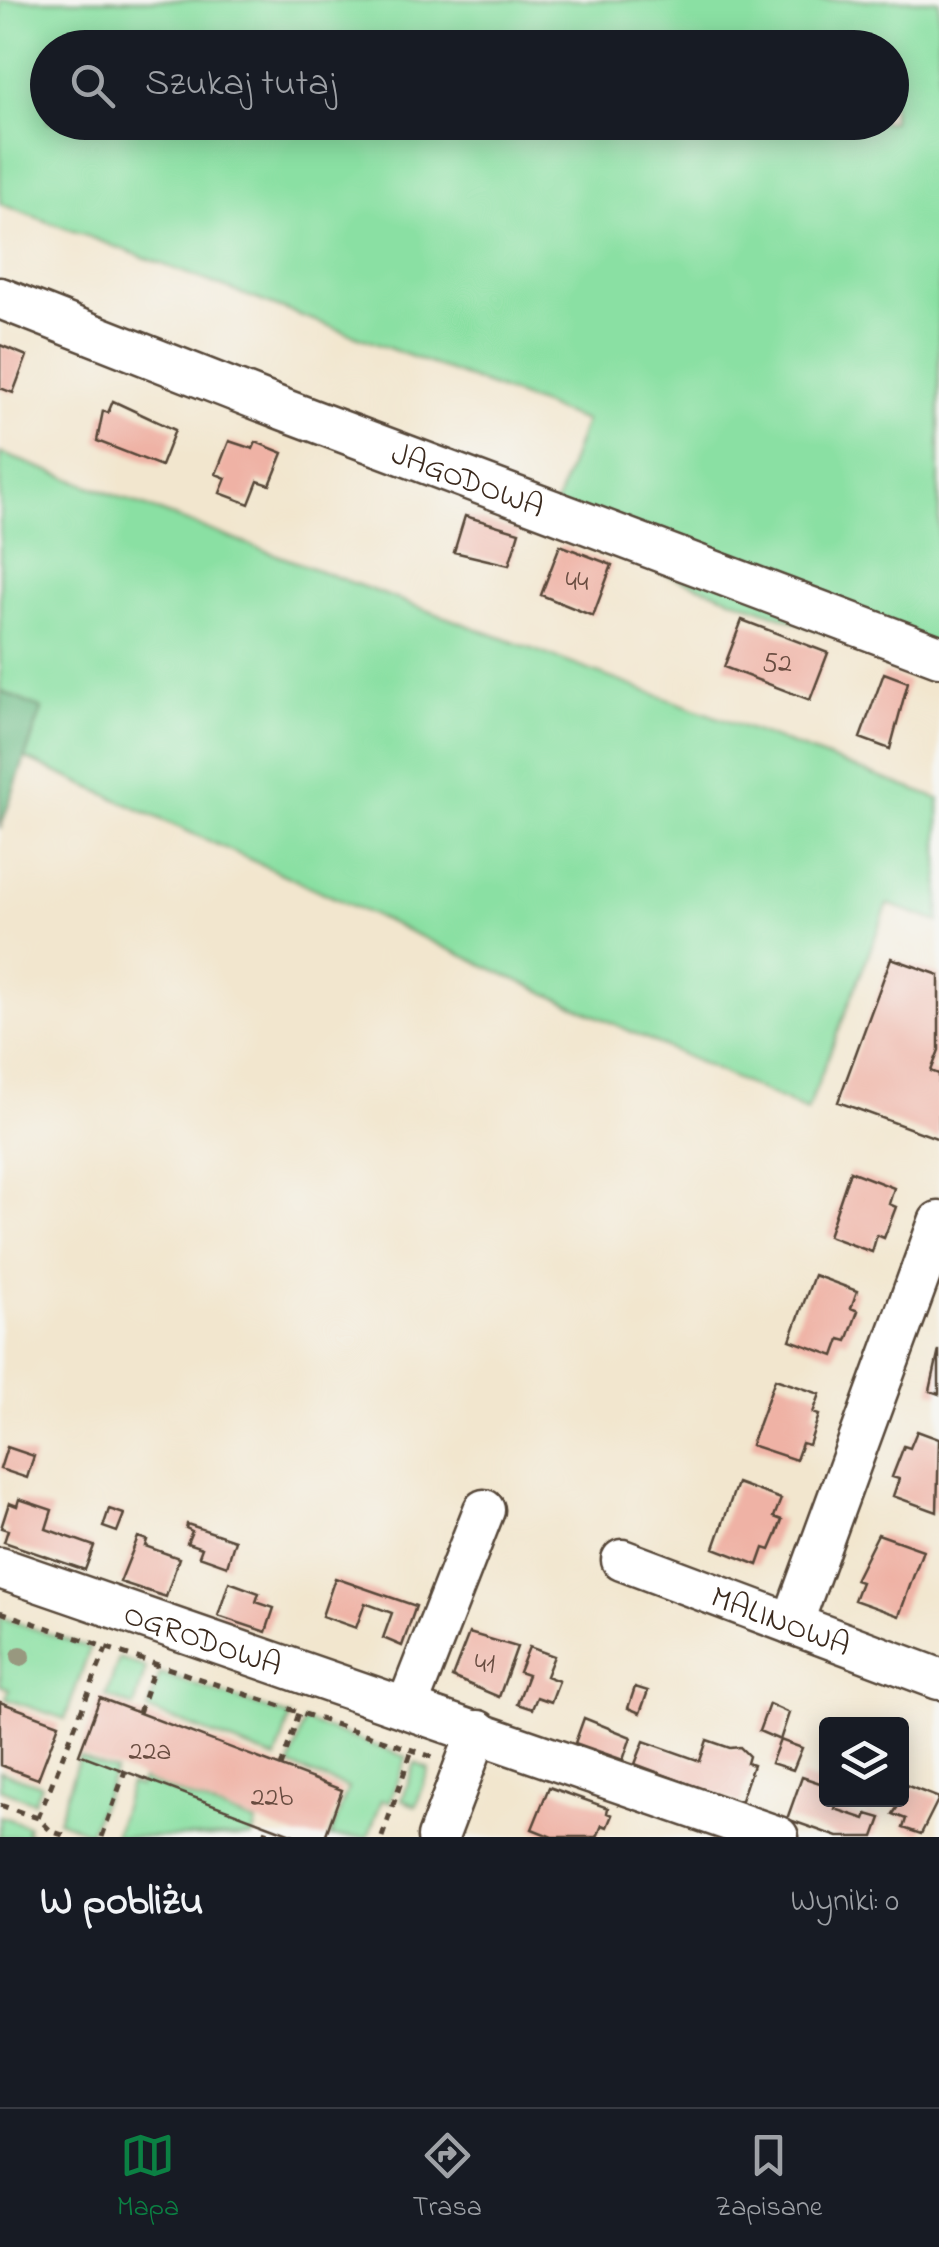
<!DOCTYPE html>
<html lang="pl">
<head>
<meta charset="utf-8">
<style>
  body { margin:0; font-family:"Indie Flower",sans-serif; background:#20242c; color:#f1f3f6 }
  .controls { position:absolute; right:30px; bottom:30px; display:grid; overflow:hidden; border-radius:10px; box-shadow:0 5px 25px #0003 }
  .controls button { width:90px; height:90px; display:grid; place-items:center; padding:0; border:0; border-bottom:2px solid #363941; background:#171b24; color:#f1f3f6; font:50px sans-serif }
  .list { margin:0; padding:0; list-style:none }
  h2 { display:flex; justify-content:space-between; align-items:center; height:130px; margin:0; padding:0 40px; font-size:42px }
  h2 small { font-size:32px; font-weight:400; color:#9ea1a6 }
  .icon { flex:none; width:55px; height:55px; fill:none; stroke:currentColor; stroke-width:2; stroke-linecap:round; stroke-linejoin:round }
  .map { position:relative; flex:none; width:939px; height:1837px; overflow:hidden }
  .search { position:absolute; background:#171b24; box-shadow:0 5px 25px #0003; left:30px; right:30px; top:30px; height:110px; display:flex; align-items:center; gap:25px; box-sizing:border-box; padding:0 35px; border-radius:55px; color:#9ea1a6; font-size:38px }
  .sheet { height:270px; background:#171b24 }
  nav { display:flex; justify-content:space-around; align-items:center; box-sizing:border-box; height:140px; border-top:2px solid #363941; background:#171b24; font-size:28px; color:#9ea1a6 }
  nav a { display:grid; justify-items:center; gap:5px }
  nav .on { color:#0b8043 }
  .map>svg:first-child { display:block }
</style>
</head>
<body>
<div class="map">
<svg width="939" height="1837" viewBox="0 0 939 1837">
  <rect width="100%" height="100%" fill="#f6f6f2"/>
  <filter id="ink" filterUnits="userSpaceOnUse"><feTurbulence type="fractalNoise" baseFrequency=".01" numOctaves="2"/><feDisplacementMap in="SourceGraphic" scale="20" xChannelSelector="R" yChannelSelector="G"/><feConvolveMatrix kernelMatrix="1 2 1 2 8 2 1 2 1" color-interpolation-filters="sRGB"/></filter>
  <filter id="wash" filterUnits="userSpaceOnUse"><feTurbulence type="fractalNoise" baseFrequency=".0048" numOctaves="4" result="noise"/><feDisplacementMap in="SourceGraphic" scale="40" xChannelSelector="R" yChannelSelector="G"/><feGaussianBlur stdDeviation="2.25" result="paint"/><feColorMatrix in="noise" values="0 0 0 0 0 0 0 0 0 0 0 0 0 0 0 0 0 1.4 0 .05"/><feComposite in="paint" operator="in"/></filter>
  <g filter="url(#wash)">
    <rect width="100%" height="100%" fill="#f2e6ce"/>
    <path fill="#8ae0a3" stroke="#628560" stroke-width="2.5" fill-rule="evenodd" d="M0,0h939v675l-392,-145 38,-109 -585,-217zM48,48h844v74h-844z
      M0,453l939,346v123l-51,-18 -81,207 -782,-353 17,-48 -42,-19z
      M0,1617l90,31 -25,71 -59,-20 3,-10 -9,-4z
      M119,1658l27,10 -12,39 -28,-11z
      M160,1673l130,44 -14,42 -128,-49z
      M304,1721l103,36 -17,45 -8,-2 -14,37h-38l18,-49 -58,-22z
      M79,1757l36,14 -26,62 -31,-13z
      M415,1763l14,6 -13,37 -14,-6z
      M0,1771l41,14 -7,17 -34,-13z
      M142,1780l114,43 -4,14h-138l16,-53 9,3z
      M0,1816l28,10 -2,7 10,4h-36z"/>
    <path fill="#6fbe89" stroke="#557454" stroke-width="2.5" d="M0,691l42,18 -42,120z"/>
    <g id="blocks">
      <path fill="#efb2a5" d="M0,345l27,11 -14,37 -13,-5z
        M113,401l62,29 -14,36 -64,-25 6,-30 5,2z
        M229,441l24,8 3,-7 27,11 -13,32 -12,-4 -9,23 -29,-11 6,-15 -10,-4z
        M465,516l54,16 -10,33 -55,-13z
        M560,545l52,20 -19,51 -52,-21z
        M742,620l86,33 -18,47 -86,-33z
        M884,673l24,9 -18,67 -30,-11z
        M891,958l48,17v75l-8,21 8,3v65l-101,-37z
        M850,1171l44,17 -5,16 7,3 -12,31 -7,-3 -5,17 -44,-16z
        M814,1275l43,16 -6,17 7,3 -11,30 -7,-2 -6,17 -44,-16z
        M939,1350v44l-9,-3z
        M775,1379l45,15 -7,19 6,2 -10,30 -7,-2 -6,17 -45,-15z
        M917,1431l22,8 -2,73 -44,-16 6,-17 -7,-2 12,-31 6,2z
        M7,1447l27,9 -7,22 -27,-9z
        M737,1483l44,16 -7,18 8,3 -6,16 -6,14 -6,-2 -6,17 -44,-17z
        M19,1499l33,11 -6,19 48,17 -9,24 -81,-28 4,-12 -7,-2 8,-25 8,3z
        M109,1509l15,5 -7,18 -14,-5z
        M187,1524l48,16 -8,26 -28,-10 3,-8 -15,-5 5,-12 -6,-3z
        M878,1534l45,16 -24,66 -45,-16 7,-18 -6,-2z
        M138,1537l9,3 -2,6 34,12 -13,39 -46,-15z
        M335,1578l81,28 -14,40 -19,-8 9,-25 -27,-10 -9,25 -34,-12z
        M229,1582l30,11 -3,9 18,6 -8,24 -48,-16z
        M469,1633l48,14 -18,50 -47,-20z
        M529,1647l25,9 -8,20 13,5 -8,21 -14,-5 -5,12 -15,-5 11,-29 -9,-3z
        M635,1687l13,4 -8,22 -12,-5z
        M100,1698l242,92 -17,47h-26l-220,-83z
        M0,1702l59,22 -21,55 -38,-14z
        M769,1704l20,9 -9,27 22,8 -9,22 -22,-7 9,-23 -21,-9z
        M584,1718l47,19 -8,23 -48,-17z
        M707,1740l23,8 10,-1 9,9 -2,7 6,2 -13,38 -105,-39 9,-23 56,20z
        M802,1777l24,8v15h12l-3,9 30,10 2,-5 14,4 -7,19h-36l-51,-18z
        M903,1784l36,14 -18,36 -18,-6 3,-9 -13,-5 9,-14z
        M549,1787l59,21 -1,5 5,2 -5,12 -5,-2 -5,12h-45l-20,-8z"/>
    </g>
  </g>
  <g filter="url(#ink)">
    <use href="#blocks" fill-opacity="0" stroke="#564638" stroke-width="2.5"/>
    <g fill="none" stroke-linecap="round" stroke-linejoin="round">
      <defs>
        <g id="minor">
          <path id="s1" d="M0,298l285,112 654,246"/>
          <path id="s2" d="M622,1560l317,119"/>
          <path id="s3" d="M0,1568l778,269"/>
          <path d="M792,1624l147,-402"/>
          <path d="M407,1707l77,-197"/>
          <path d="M438,1837l40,-106"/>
        </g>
      </defs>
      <use href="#minor" stroke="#564638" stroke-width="45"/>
      <path stroke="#564638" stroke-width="5" stroke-dasharray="8 8" stroke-linecap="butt" d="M0,1612l433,145
        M139,1713l16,-48
        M281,1767l18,-54
        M0,1805l38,13 13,13 17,6
        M38,1818l68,-169
        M102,1837l23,-66
        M264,1837l4,-11
        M382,1837l30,-87"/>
      <use href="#minor" stroke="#fff" stroke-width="40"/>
    </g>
    <circle fill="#98987f" cx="21" cy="1656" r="10"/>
  </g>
  <g text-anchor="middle" stroke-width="8" stroke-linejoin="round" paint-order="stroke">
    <g font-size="28" fill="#684c40">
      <text x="577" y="590">44</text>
      <text x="777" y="671">52</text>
      <text x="485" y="1672">41</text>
      <text x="150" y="1759">22a</text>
      <text x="272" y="1805">22b</text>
    </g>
    <g font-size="32" fill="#3b2a1e" stroke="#f6f6f2">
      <text dy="11" stroke="none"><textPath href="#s1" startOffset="502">JAGODOWA</textPath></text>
      <text dy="11" stroke="none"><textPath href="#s2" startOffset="170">MALINOWA</textPath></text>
      <text dy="11" stroke="none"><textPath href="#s3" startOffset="215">OGRODOWA</textPath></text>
    </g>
  </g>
</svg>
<div class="controls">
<button><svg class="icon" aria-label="layers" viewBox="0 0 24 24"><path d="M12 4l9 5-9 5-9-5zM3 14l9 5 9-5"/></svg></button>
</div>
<div class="search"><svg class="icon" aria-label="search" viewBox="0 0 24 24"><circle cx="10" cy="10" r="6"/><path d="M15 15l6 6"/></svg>Szukaj tutaj</div>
</div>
<section class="sheet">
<h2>W pobliżu<small>Wyniki: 0</small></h2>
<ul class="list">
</ul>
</section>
<nav>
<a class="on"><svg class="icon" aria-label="map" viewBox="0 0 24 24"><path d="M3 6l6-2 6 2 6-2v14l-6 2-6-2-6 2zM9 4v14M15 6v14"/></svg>Mapa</a>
<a><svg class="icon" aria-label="directions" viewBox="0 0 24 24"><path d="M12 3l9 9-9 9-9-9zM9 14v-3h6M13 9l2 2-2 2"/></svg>Trasa</a>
<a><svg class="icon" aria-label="saved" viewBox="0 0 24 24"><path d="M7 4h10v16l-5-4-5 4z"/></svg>Zapisane</a>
</nav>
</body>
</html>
